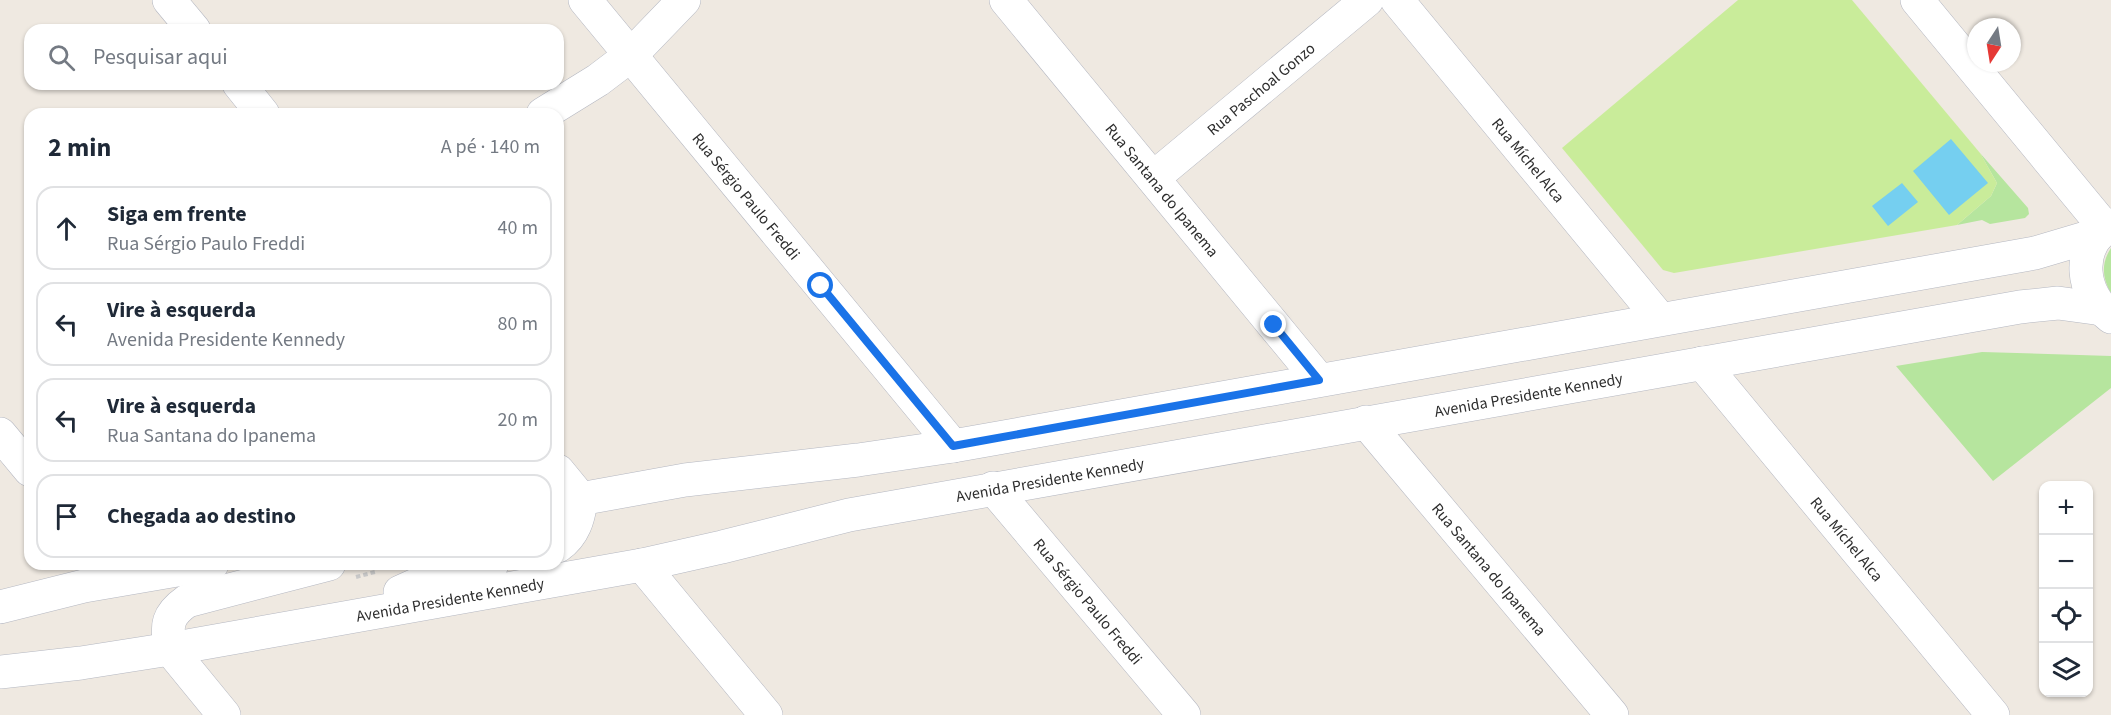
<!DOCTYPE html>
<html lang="pt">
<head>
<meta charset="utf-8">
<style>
  body { margin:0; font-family:"Source Sans 3",sans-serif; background:#f6f6f7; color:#1f2937 }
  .controls { position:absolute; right:18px; bottom:18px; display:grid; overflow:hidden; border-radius:12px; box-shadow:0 2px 4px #0004 }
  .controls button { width:54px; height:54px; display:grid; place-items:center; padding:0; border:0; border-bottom:2px solid #e0e1e3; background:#fff; color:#1f2937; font:30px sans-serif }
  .compass { position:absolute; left:1967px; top:18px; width:54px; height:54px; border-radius:50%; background:#fff; box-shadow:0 2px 4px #0004; rotate:192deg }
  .stop { position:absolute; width:18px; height:18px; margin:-14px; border:4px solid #1a73e8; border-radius:50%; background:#fff }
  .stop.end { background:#1a73e8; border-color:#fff; box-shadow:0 2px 6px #0008 }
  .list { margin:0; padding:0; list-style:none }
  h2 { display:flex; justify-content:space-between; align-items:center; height:78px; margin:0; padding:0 24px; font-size:26px }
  h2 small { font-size:20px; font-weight:400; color:#747a83 }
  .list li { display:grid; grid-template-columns:39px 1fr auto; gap:18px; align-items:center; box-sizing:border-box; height:84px; margin:0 12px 12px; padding:0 12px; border:2px solid #e0e1e3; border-radius:18px }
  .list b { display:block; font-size:22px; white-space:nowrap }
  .list p { margin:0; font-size:20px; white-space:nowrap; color:#747a83 }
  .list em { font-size:20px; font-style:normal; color:#747a83 }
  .icon { flex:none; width:33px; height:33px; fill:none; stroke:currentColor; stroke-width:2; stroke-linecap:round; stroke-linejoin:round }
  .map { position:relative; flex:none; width:2111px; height:715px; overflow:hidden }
  .search { position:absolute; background:#fff; box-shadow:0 2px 4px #0004; left:24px; top:24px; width:540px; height:66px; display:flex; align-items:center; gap:15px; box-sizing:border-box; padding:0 21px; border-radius:18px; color:#747a83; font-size:22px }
  .panel { position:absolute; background:#fff; box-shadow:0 2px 4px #0004; left:24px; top:108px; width:540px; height:462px; border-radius:18px }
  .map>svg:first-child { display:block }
</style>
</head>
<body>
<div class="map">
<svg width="2111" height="715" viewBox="0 0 2111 715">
  <rect width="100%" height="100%" fill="#efe9e1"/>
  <path fill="#b6e59e" d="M1980,153l48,55 1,6 -4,4 -35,6 -8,-4 -25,5 34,-29 6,-13z
    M2111,248v45c-9,-15 -10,-30 0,-45z
    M1982,352l129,4v32l-118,93 -97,-115z"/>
  <path fill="#c9ec9a" d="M1738,0h114l128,153 17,30 -6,13 -34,29 -283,48 -11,-3 -101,-122z"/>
  <path fill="#75cff0" d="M1951,139l37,44 -39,32 -36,-44z
    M1902,183l16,19 -30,24 -16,-20z"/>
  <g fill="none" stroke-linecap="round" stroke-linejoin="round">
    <defs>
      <g id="street">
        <path d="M169,0l25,30"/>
        <path id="s1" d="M585,0l368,446"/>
        <path id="s2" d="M1006,0l313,380"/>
        <path id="s3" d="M1397,0l263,319"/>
        <path d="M239,84l24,30"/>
        <path d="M543,114l55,-34 33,-25 53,-55"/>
        <path id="s4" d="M1153,178l214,-178"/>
        <path id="s5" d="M1702,363l291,352"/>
        <path id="s6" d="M1366,422l246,293"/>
        <path d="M0,434l30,36"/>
        <path d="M558,471l23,28"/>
        <path id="s7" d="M993,488l191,227"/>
        <path d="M642,565l124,150"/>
        <path d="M170,649l54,66"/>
      </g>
      <g id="secondary">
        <path d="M1917,0l188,228"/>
        <path d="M2109,225c-34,23 -28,69 2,92"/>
        <path d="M558,503l127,-23 173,-20 95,-14 1082,-193 64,-19"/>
        <path d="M558,546c16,-11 21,-28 23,-47"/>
        <path d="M400,592l29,-13 63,-15"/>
        <path d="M0,607l84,-21 128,-22"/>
        <path d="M170,649c-4,-24 -3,-34 17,-48l142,-37"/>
        <path id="s8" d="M0,672l81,-9 89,-14 472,-84 80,-18 127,-32 1171,-208 38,-4 44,6"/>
      </g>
    </defs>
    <use href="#street" stroke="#b4b7c1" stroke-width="34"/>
    <use href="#secondary" stroke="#b4b7c1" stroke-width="34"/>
    <path stroke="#c9c9c9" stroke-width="4" stroke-dasharray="4.5 3" stroke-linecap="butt" d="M356,577l19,-5"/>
    <use href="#street" stroke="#fff" stroke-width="33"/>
    <use href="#secondary" stroke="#fff" stroke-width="33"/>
  </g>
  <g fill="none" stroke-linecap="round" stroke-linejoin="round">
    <path stroke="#1a73e8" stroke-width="8" d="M821,286l132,160 366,-66 -45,-55"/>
  </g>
  <g text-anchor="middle" stroke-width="4.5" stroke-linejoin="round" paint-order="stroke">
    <g font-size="16" fill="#2e2e2e" stroke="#fff">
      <text dy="6" stroke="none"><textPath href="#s4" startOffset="140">Rua Paschoal Gonzo</textPath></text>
      <text dy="6" stroke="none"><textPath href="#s3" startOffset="207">Rua Míchel Alca</textPath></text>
      <text dy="6" stroke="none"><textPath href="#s2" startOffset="246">Rua Santana do Ipanema</textPath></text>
      <text dy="6" stroke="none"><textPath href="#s1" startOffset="254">Rua Sérgio Paulo Freddi</textPath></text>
      <text dy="6" stroke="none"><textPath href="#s8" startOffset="1554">Avenida Presidente Kennedy</textPath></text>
      <text dy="6" stroke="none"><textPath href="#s8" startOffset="1068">Avenida Presidente Kennedy</textPath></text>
      <text dy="6" stroke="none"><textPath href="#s5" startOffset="228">Rua Míchel Alca</textPath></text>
      <text dy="6" stroke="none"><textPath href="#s6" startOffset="192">Rua Santana do Ipanema</textPath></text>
      <text dy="6" stroke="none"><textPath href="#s8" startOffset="456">Avenida Presidente Kennedy</textPath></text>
      <text dy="6" stroke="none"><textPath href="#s7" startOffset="148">Rua Sérgio Paulo Freddi</textPath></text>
    </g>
  </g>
</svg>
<div class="controls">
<button>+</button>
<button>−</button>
<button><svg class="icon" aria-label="locate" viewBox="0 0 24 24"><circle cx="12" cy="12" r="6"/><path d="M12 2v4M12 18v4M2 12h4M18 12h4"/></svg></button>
<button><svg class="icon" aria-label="layers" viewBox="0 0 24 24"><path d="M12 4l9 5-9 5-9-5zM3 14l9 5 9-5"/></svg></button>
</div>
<svg class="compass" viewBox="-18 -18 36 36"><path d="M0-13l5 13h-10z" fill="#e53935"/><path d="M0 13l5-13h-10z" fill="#747a83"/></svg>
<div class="stop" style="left:821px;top:286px"></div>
<div class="stop end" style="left:1274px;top:325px"></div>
<div class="search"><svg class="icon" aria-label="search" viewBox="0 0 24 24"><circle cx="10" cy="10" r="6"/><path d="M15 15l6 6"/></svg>Pesquisar aqui</div>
<section class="panel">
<h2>2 min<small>A pé · 140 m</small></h2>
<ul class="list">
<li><svg class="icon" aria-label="ahead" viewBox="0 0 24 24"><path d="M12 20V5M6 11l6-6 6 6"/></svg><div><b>Siga em frente</b><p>Rua Sérgio Paulo Freddi</p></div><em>40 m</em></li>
<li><svg class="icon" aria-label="left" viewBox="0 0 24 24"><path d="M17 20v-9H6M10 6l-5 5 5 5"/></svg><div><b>Vire à esquerda</b><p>Avenida Presidente Kennedy</p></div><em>80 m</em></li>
<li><svg class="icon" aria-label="left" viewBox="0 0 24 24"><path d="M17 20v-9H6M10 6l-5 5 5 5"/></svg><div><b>Vire à esquerda</b><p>Rua Santana do Ipanema</p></div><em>20 m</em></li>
<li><svg class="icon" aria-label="arrive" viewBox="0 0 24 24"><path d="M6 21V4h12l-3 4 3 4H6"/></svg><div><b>Chegada ao destino</b></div></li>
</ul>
</section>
</div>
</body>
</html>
